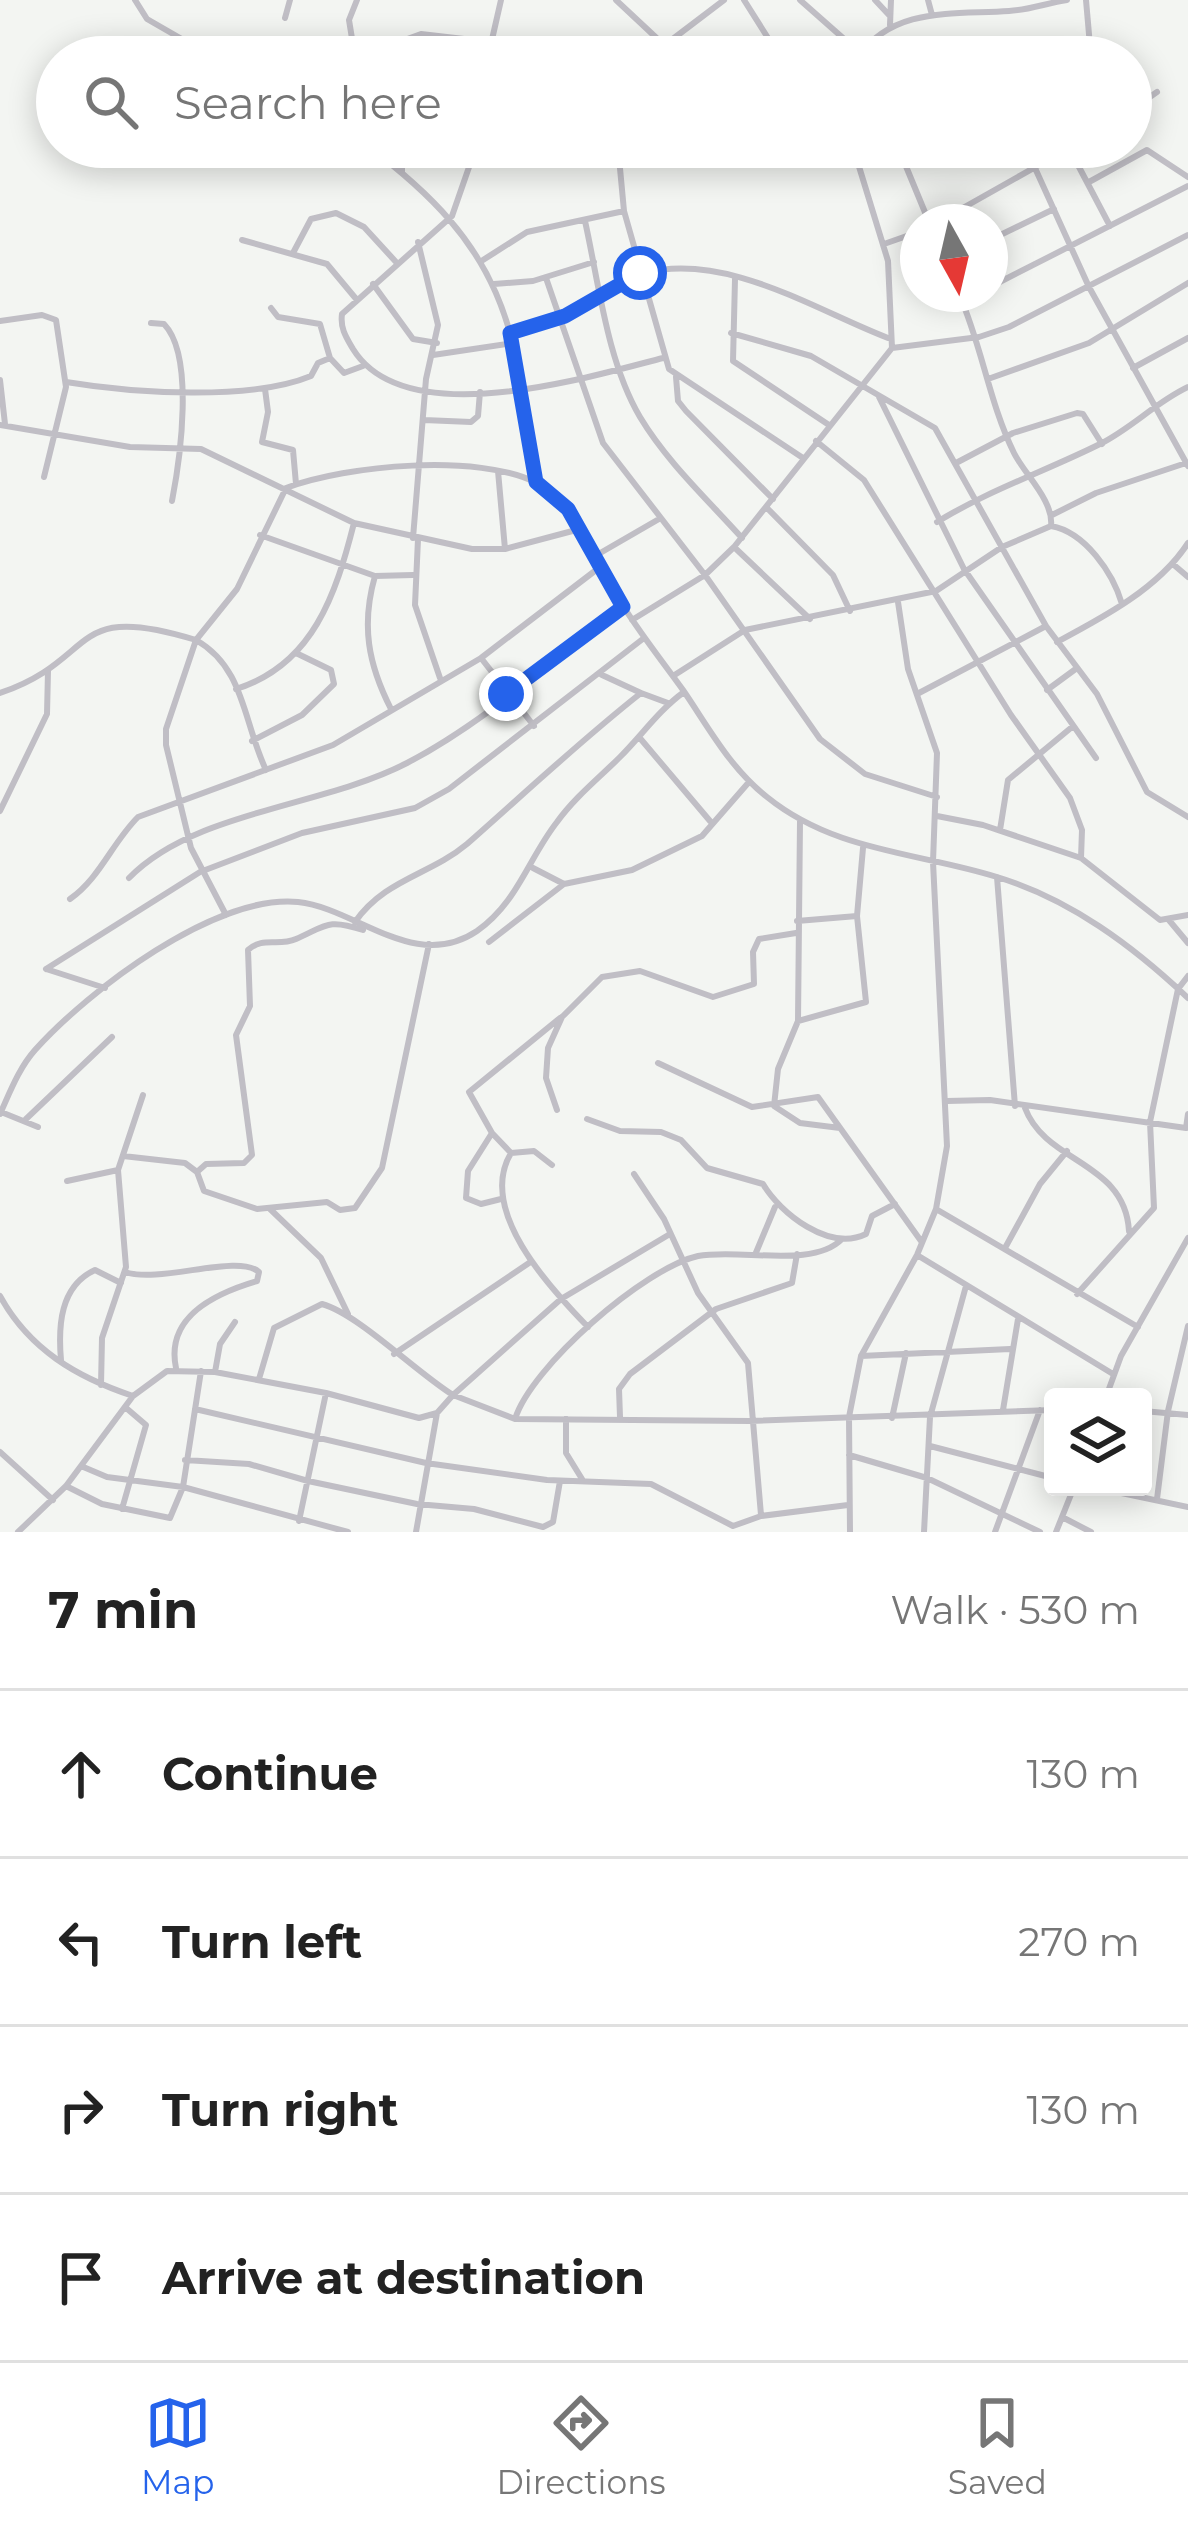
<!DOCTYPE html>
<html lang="en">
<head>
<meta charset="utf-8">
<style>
  body { margin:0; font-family:Montserrat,sans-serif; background:#f2f2f2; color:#222 }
  .controls { position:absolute; right:36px; bottom:36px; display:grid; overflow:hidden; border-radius:12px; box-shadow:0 6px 30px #0003 }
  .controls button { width:108px; height:108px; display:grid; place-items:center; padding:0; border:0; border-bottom:3px solid #e0e0e0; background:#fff; color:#222; font:60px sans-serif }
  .compass { position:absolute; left:900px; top:204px; width:108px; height:108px; border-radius:50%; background:#fff; box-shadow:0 6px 30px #0003; rotate:172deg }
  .stop { position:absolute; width:36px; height:36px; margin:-27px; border:9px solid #2563eb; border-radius:50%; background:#fff }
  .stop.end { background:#2563eb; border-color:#fff; box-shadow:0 3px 12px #0008 }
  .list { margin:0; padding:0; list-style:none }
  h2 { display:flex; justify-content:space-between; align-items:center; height:156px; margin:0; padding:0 48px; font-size:51px }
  h2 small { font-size:39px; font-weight:400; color:#767676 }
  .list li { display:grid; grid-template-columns:78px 1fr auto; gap:36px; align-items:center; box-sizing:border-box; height:168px; padding:0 48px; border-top:3px solid #e0e0e0 }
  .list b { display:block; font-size:45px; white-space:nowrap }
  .list em { font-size:39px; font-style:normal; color:#767676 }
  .icon { flex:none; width:66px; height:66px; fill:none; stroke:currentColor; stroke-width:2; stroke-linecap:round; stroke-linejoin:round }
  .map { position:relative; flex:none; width:1188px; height:1532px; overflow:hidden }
  .search { position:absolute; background:#fff; box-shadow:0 6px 30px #0003; left:36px; right:36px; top:36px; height:132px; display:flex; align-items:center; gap:30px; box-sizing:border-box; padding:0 42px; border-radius:66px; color:#767676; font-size:45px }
  .sheet { height:828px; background:#fff }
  nav { display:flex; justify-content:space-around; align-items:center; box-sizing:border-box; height:168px; border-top:3px solid #e0e0e0; background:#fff; font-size:33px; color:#767676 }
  nav a { display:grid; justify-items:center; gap:6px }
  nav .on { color:#2563eb }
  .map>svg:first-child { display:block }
</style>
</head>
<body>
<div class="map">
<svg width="1188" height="1532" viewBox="0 0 1188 1532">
  <rect width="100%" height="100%" fill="#f3f5f2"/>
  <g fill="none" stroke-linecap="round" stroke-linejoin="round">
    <path stroke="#c0bec5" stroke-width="6" d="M135,0l12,19 66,38
      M616,0l47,44
      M744,0l36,57
      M800,0l60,53
      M875,0l14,15
      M928,0l4,15
      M1086,0l5,57
      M285,18l5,-18
      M890,25l1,-25
      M355,57l-6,-37 8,-20
      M358,57l63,-23 69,8
      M488,57l13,-57
      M649,57l75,-57
      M858,57c36,-51 96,-42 151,-46 20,-1 38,-8 58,-11
      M1131,110l26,-18
      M369,147c135,101 147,175 167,335
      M476,147l-24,69 -110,98c-2,14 4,23 11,35 52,84 232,29 310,9
      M618,147l6,64 45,158 134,89
      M853,147l35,114 4,87
      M898,147l31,75
      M1069,148l41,78
      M1035,168l54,119 99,179
      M402,173v-26
      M1089,182l58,-32 41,27
      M585,221c14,63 22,140 55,196 27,45 67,82 102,121
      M938,222l133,-75
      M242,240l85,24 30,36
      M990,240l64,-31
      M884,244l34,-12
      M293,253l18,-34 25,-6 28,14 32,35
      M483,260l44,-28 97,-21
      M546,278l57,165 102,132 115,164 45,35 72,23
      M735,279l-2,82 96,64
      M373,284l40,55 24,4
      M494,284l39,-3 61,-19
      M990,287l198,-101
      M601,292c13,-6 29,-16 43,-19 83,-21 171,37 244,65
      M959,294c23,52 30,108 55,159 11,22 40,48 37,73
      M271,308l7,9 42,7 10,34 14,15 19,-7
      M0,321l42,-6 14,5 10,67 -22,90
      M151,323l13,1c31,32 16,136 8,177
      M510,333l92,-34
      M731,333l80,23 124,72 111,198 51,68 50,98 41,25
      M433,355l80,-12
      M1133,368l55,-30
      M676,377l2,24 8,10 87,88
      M988,379l101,-36 99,-60
      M0,380l5,44
      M66,382c66,11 185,19 245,-6l7,-13 12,-5
      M265,389l3,23 -6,30 31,8 3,34
      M879,397l85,172 132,189
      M424,420l47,2 7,-6 2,-24
      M0,425l130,22 71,2 153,74 118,26h33l75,-20
      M816,441l48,39 147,235 59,83 12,32 -1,28
      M956,463l57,-30 64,-20 6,1 19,30
      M498,471l7,78
      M767,508l66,67 17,36
      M1052,515l44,-22 90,-30
      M937,522c52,-32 109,-51 163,-78 32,-16 56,-42 88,-57
      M260,535l115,41 38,-1
      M413,538l13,-159 12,-54 -20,-83
      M418,539l-3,66 25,73
      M734,547l76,72
      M595,556l64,-37
      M1174,565l14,12
      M375,576c-14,49 -7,88 16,133
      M632,620l73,-45 29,-28 158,-199 87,-11 30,-10 179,-92
      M1057,642c47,-25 102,-54 131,-99
      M481,658l53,68
      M602,675l39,18
      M673,676l72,-46 191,-39 66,-44 49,-21c34,6 62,47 71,78
      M236,689c77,-24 100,-95 118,-166
      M1047,690l30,-22
      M0,693c100,-34 66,-93 196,-53l41,-51 49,-101c61,-23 192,-35 251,-5 40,21 56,73 78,110 20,34 45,65 68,97 26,38 47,78 84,107 68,55 150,55 230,80 73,22 136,69 191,121
      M919,693l127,-67
      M639,737l71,84
      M252,741l50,-26 32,-31 -3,-14 -35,-17
      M0,811l47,-97 1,-43
      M937,816l46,9 98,33 79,62 28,-5
      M800,821l-2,200 -20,48 -4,37 26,17 40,5
      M1000,830l8,-50 64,-53
      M533,868l31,16 68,-14 70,-34 47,-54
      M997,877l18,229
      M129,878c65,-67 193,-71 278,-115 77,-40 147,-104 216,-156
      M70,899c30,-21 42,-56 68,-82l195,-72 148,-87 119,-91
      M226,915l-35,-67 -25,-103v-16l30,-89c49,28 47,82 70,130
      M1168,919l20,24
      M797,921l60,-5
      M355,922c30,-43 75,-47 112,-78 58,-51 113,-103 174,-151l27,10
      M489,942l75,-58
      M46,969l154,-97 102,-39 113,-25 34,-19 195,-151
      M46,969l59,19
      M798,1021l68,-19 -9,-86 6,-68
      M658,1063l94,44 66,-10 103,144
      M947,1101l43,-1 196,28 2,-14
      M1025,1108c21,56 100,53 104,123
      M557,1110l-11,-32 2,-30 14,-31 40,-40 38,-6 73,26 41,-13 -1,-32 6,-13 37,-6
      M1,1112l37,15
      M0,1114c10,-22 19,-46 35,-64 54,-60 180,-156 263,-148 58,6 117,71 179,29 41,-29 51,-72 80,-109 18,-25 42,-44 63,-65 22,-22 39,-47 64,-65
      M26,1119l86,-82
      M587,1119l33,12 41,1 20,8 26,28 56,16c17,29 66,68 103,50l6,-18 23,-12
      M492,1133l-23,-41 91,-74
      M123,1156l62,7 12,9 7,19 53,18 70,-7 13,8 15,-2 27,-40 47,-224
      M552,1165l-18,-14 -23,2c-34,57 38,134 77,174
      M197,1172l9,-8 38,-1 8,-8 -16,-120 14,-29 -2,-56c15,-14 30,-3 48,-11 30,-13 31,-21 67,-9
      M634,1174l30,45 34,74 50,70 13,152
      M67,1181l51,-11
      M501,1199l-20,5 -15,-6 2,-27 24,-38 19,20
      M270,1209l51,49 27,56
      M936,1209l202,118
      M1005,1248l35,-64 27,-33
      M755,1255l20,-48
      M917,1255l196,119
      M125,1272c35,12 113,-19 134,0l-2,9c-41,12 -92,35 -81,87
      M1077,1294l77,-86 -4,-86 28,-133 10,-13
      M0,1296c29,53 76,81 133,100
      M394,1354l135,-91
      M861,1356l149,-7
      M61,1360c-3,-34 -1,-74 34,-90l26,13
      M215,1372l5,-28 15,-22
      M259,1379l15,-51 48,-24c36,10 94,68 131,91l108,-96 109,-65
      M101,1385l1,-47 24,-71 -8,-97 25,-75
      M1106,1397l15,-41 67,-118
      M195,1409l231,54 121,17 104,4 82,42 28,-10 87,-11
      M1003,1410l15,-91
      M1143,1411l45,4
      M620,1417l-1,-28 11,-15 86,-65 76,-26 5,-29
      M892,1418l14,-65
      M515,1419c16,-52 129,-151 183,-163 41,-8 115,13 144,-17
      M566,1419v34l16,26
      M930,1446l123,32
      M0,1452l53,48
      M849,1455l78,23 113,54
      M185,1460l64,4 59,17 109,23 57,5 69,18 10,-5 7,-41
      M81,1466l26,11 76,10 165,45
      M66,1486l36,18 68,14 13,-31 18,-116
      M1093,1487l95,20
      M1157,1499l11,-88 20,-85
      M122,1509l24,-84 -21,-18
      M1062,1517l29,15
      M299,1521l27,-128
      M18,1532l48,-46 67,-90 34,-25 48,1 111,21 93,25 18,-5 16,-18 62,24 235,2 303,-11
      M416,1532l21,-119
      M850,1532l-1,-115 12,-61 56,-101 19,-46 11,-63 -14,-284 4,-109 -29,-84 -10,-67
      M924,1532l6,-115 36,-131
      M995,1532l45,-122
      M1056,1532l18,-45"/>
  </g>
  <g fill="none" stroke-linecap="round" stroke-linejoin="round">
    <path stroke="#2563eb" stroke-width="15" d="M506,694l117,-87 -55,-98 -32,-27 -26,-149 55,-17 75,-43"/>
  </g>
</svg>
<div class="controls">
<button><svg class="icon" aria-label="layers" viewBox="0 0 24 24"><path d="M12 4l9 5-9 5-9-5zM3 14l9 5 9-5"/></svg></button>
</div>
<svg class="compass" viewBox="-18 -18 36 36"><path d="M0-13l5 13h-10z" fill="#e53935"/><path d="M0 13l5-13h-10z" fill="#767676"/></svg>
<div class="stop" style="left:640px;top:273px"></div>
<div class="stop end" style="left:506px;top:694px"></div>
<div class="search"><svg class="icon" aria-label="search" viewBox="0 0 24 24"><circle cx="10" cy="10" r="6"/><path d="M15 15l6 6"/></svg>Search here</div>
</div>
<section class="sheet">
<h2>7 min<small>Walk · 530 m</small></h2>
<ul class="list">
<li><svg class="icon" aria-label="ahead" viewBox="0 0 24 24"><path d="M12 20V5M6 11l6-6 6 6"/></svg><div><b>Continue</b></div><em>130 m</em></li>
<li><svg class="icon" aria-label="left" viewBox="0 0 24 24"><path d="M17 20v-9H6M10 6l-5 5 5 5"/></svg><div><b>Turn left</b></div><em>270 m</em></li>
<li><svg class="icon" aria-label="right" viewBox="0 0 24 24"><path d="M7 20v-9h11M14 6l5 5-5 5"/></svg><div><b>Turn right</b></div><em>130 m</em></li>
<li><svg class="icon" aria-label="arrive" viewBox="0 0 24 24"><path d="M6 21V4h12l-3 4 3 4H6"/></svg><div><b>Arrive at destination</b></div></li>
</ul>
</section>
<nav>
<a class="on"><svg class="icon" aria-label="map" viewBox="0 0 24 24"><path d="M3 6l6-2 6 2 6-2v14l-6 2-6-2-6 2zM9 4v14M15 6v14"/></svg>Map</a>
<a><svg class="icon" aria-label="directions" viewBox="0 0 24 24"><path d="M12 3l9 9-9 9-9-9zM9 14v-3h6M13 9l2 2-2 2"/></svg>Directions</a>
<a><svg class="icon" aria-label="saved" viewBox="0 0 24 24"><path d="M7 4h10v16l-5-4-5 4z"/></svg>Saved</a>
</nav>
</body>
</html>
